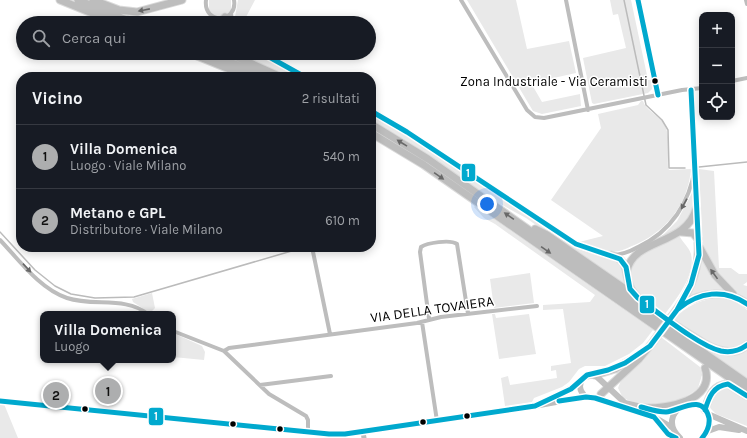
<!DOCTYPE html>
<html lang="it">
<head>
<meta charset="utf-8">
<style>
  body { margin:0; font-family:Karla,sans-serif; background:#242831; color:#f1f3f6 }
  .controls { position:absolute; right:12px; top:12px; display:grid; overflow:hidden; border-radius:8px; box-shadow:0 2px 10px #0003 }
  .controls button { width:36px; height:36px; display:grid; place-items:center; padding:0; border:0; border-bottom:1px solid #363941; background:#171b24; color:#f1f3f6; font:20px sans-serif }
  .you { position:absolute; left:487px; top:204px; width:14px; height:14px; margin:-10px; border:3px solid #fff; border-radius:50%; background:#1a73e8; box-shadow:0 0 0 6px #1a73e833 }
  .badge { display:grid; place-items:center; width:26px; height:26px; border-radius:50%; background:#adaeaf; color:#111; font-size:13px; font-weight:700 }
  .pin { position:absolute; translate:-50% -50%; border:2px solid #fff; box-shadow:0 1px 4px #0006 }
  .popup { position:absolute; left:40px; top:311px; width:136px; height:52px; box-sizing:border-box; display:grid; place-content:center; border-radius:8px; background:#171b24; filter:drop-shadow(0 1px 3px #0005); font-size:13px; white-space:nowrap; color:#9ea1a6 }
  .popup b { font-size:15px; color:#f1f3f6 }
  .popup::after { content:''; position:absolute; left:50%; top:100%; margin-left:-8px; border:8px solid transparent; border-top-color:#171b24 }
  .list { margin:0; padding:0; list-style:none }
  h2 { display:flex; justify-content:space-between; align-items:center; height:52px; margin:0; padding:0 16px; font-size:17px }
  h2 small { font-size:13px; font-weight:400; color:#9ea1a6 }
  .list li { display:grid; grid-template-columns:26px 1fr auto; gap:12px; align-items:center; box-sizing:border-box; height:64px; padding:0 16px; border-top:1px solid #363941 }
  .list b { display:block; font-size:15px; white-space:nowrap }
  .list p { margin:0; font-size:13px; white-space:nowrap; color:#9ea1a6 }
  .list em { font-size:13px; font-style:normal; color:#9ea1a6 }
  .icon { flex:none; width:22px; height:22px; fill:none; stroke:currentColor; stroke-width:2; stroke-linecap:round; stroke-linejoin:round }
  .map { position:relative; flex:none; width:747px; height:438px; overflow:hidden }
  .search { position:absolute; background:#171b24; box-shadow:0 2px 10px #0003; left:16px; top:16px; width:360px; height:44px; display:flex; align-items:center; gap:10px; box-sizing:border-box; padding:0 14px; border-radius:22px; color:#9ea1a6; font-size:15px }
  .panel { position:absolute; background:#171b24; box-shadow:0 2px 10px #0003; left:16px; top:72px; width:360px; height:180px; border-radius:16px }
  .map>svg:first-child { display:block }
</style>
</head>
<body>
<div class="map">
<svg width="747" height="438" viewBox="0 0 747 438">
  <rect width="100%" height="100%" fill="#fff"/>
  <path fill="#e9e9e9" d="M209,0h22v10l-5,6h-12l-5,-6z
    M238,0h17l-9,17v6h-10l-1,-6z
    M467,0h49l11,49 42,-8 7,32 -45,10 11,19 38,-8 1,12 -39,8 -9,-3z
    M610,0h21l17,80h3l1,9 -4,4 -54,11 -2,-1 -9,-45 43,-10 -8,-34 -5,1z
    M234,53h22l44,24h-11z
    M641,101h2c3,9 13,13 19,20 10,12 5,33 6,47l1,2 22,-1c-3,36 -26,64 -59,77 -6,3 -14,6 -21,6 -10,-1 -23,-6 -32,-10l24,-6 -52,-36 50,-72 -3,-14 40,-9z
    M371,114c51,27 98,62 145,94 20,13 40,30 61,40 26,12 45,0 49,38l-2,1 -98,-69 -35,-19 -71,-49 -49,-29z
    M699,169l15,2 5,97h12l8,6h8v8l-4,3 4,1v14l-16,-10 -9,-9 -19,-33z
    M692,193c8,24 -12,35 -30,44v-1l15,-15z
    M475,206l178,124 -10,13 -14,11 -24,12h-20l-6,3 -10,13 -7,5 -28,11 -2,4 -27,4 -4,-28 7,-2 2,9 47,-7 -1,-8 -5,1v-5l20,-3 -8,-54 -20,1v-5l47,-3 5,-7 -100,-71 -11,-6 -10,-11z
    M679,235c3,7 10,12 12,19 5,21 -15,45 -26,60 -8,-6 -18,-11 -26,-18 -5,-4 -7,-9 -8,-16 -4,-26 30,-36 48,-45z
    M701,258l9,16 15,17 -37,7z
    M530,273l4,30 -40,5 -4,-29z
    M152,293l3,15 -5,5 -17,-11 -1,-3z
    M719,298l15,2 13,10v32l-14,7 -19,-2 -40,-27c11,-14 27,-21 45,-22z
    M492,314h3l1,4 33,-4 7,40 -37,5z
    M173,333l29,13 3,6 -1,8 -31,-3z
    M661,337l39,30 2,8 -4,13c-20,18 -51,22 -75,10l-5,-10 4,-10 21,-17z
    M747,349v29l-37,-26 23,3z
    M727,387l20,12v27l-31,-12 -5,-5c-2,-12 5,-19 16,-22z
    M0,403l4,1 14,34h-18z"/>
  <g fill="none" stroke-linecap="round" stroke-linejoin="round">
    <path stroke="#bbb" stroke-width="1.5" d="M624,0l22,105 16,15 6,10 1,38h16
      M699,167l48,-5
      M0,232l35,38 20,16 16,8 24,4 39,-1 161,-47"/>
    <defs>
      <path id="primary" d="M681,232l12,1 5,6
        M700,248l15,27 18,19
        M611,255c22,7 11,22 22,37 10,15 55,41 72,52 14,8 29,12 42,1
        M627,271c6,-33 59,-25 69,-62
        M682,305c19,-13 47,-16 65,-1
        M672,316c17,-22 28,-46 26,-73
        M595,375l20,-6 23,-13
        M601,394l38,-35 14,-17
        M705,410c4,-13 7,-25 23,-26l19,12"/>
      <path id="trunk" d="M60,0l57,23
        M78,0l56,23
        M93,0l26,10 18,2 45,-12
        M220,23l5,-6
        M190,53l59,24
        M208,53l58,24
        M228,53l53,24
        M371,124l57,35 319,224
        M371,133l53,32 323,225
        M535,229l12,6 91,63
        M644,408c22,1 72,-7 61,-40"/>
    </defs>
    <use href="#primary" stroke="#dbdbdb" stroke-width="9"/>
    <use href="#trunk" stroke="#dbdbdb" stroke-width="9"/>
    <path stroke="#bdbdbd" stroke-width="4" d="M206,0c-3,25 32,23 28,0
      M461,0l66,110 8,7 9,1 138,-28 20,-2
      M566,0l22,110
      M638,0l20,95
      M746,0l1,4
      M231,13l1,10
      M262,53l43,24
      M732,81l15,-3
      M691,90l4,78
      M371,111c47,27 91,58 136,87 28,19 72,55 105,57 9,0 19,-4 26,-8 33,-15 52,-45 57,-80
      M695,177l3,61
      M0,240c19,20 40,49 67,58 27,9 58,-2 81,16
      M312,247l18,87
      M429,319l-9,-67 1,-5c6,-4 29,-8 36,-3l11,70
      M422,322l15,99
      M173,331l51,20 45,43 37,22 2,4v12
      M224,351l5,-3 188,-25 24,-6 96,-11
      M260,385l71,-9"/>
    <path stroke="#bdbdbd" stroke-width="5" d="M0,401l329,33h16l181,-26 60,-11
      M544,402l36,-19
      M363,432l1,6"/>
    <path stroke="#c0c0c0" stroke-width="6" d="M708,414l39,17
      M673,428l-19,-11 -59,-19 -9,-1c-7,-6 -8,-13 -2,-20l11,-2 30,28 37,9 15,-2
      M708,431l11,-4 20,3
      M680,438c-27,-26 22,-50 29,-20 2,8 -1,15 -7,20"/>
    <use href="#primary" stroke="#bdbdbd" stroke-width="7"/>
    <use href="#trunk" stroke="#bdbdbd" stroke-width="7"/>
    <defs>
      <path id="primary-bridge" d="M653,342l19,-26"/>
    </defs>
    <use href="#primary-bridge" stroke="#dbdbdb" stroke-width="9" stroke-linecap="butt"/>
    <use href="#primary-bridge" stroke="#bdbdbd" stroke-width="7"/>
    <defs>
      <path id="bus-1" d="M638,0l20,95
        M262,53l43,24
        M371,111l36,21 169,112 44,15 6,8 4,22 8,9c20,14 61,48 83,53 10,2 18,0 26,-6
        M678,309c21,-17 46,-21 69,-5
        M0,401l329,33h16l190,-28 36,-17 16,-14 21,-5 17,-7 25,-17 27,-36 14,-26 8,-29 -8,-165
        M559,401l27,-4 9,1 59,19 14,17 8,4
        M641,407c8,2 16,5 25,5 13,-1 37,-20 43,6 1,8 -2,14 -7,20
        M705,410c4,-13 8,-24 23,-26l19,12"/>
    </defs>
    <use href="#bus-1" stroke="#fff" stroke-width="8"/>
    <use href="#bus-1" stroke="#00a9ce" stroke-width="5"/>
  </g>
  <defs><path id="oneway-solid" d="M-6-.8H1V-3.2L6.5 0L1 3.2V.8H-6Z"/></defs>
  <g fill="#686868">
    <use href="#oneway-solid" transform="translate(144 10) rotate(169)"/>
    <use href="#oneway-solid" transform="translate(402 143) rotate(-148)"/>
    <use href="#oneway-solid" transform="translate(439 176) rotate(35)"/>
    <use href="#oneway-solid" transform="translate(684 204) rotate(119)"/>
    <use href="#oneway-solid" transform="translate(509 216) rotate(-145)"/>
    <use href="#oneway-solid" transform="translate(546 250) rotate(35)"/>
    <use href="#oneway-solid" transform="translate(27 268) rotate(47)"/>
    <use href="#oneway-solid" transform="translate(714 274) rotate(-126)"/>
  </g>
  <g fill="#000" stroke="#fff" stroke-width="1.5">
    <circle cx="655" cy="81" r="3.5"/>
    <circle cx="85" cy="409" r="3.5"/>
    <circle cx="467" cy="416" r="3.5"/>
    <circle cx="423" cy="422" r="3.5"/>
    <circle cx="233" cy="424" r="3.5"/>
    <circle cx="280" cy="429" r="3.5"/>
  </g>
  <g text-anchor="middle" stroke-width="3" stroke-linejoin="round" paint-order="stroke">
    <g font-size="13" fill="#000" stroke="#fff" text-anchor="end">
      <text x="648" y="86">Zona Industriale - Via Ceramisti</text>
    </g>
    <g font-size="14" fill="#000" stroke="#fff">
      <text transform="translate(432 309) rotate(-8)" y="5">VIA DELLA TOVAIERA</text>
    </g>
  </g>
  <g stroke="#fff" stroke-width="1.5">
    <rect x="461" y="163" width="15" height="19" rx="4" fill="#00a9ce"/>
    <rect x="639" y="295" width="16" height="19" rx="4" fill="#00a9ce"/>
    <rect x="148" y="407" width="16" height="19" rx="4" fill="#00a9ce"/>
  </g>
  <g font-size="11" text-anchor="middle" font-weight="bold" fill="#fff">
    <text x="468" y="177">1</text>
    <text x="647" y="308">1</text>
    <text x="156" y="420">1</text>
  </g>
</svg>
<div class="controls">
<button>+</button>
<button>−</button>
<button><svg class="icon" aria-label="locate" viewBox="0 0 24 24"><circle cx="12" cy="12" r="6"/><path d="M12 2v4M12 18v4M2 12h4M18 12h4"/></svg></button>
</div>
<div class="you"></div>
<div class="pin badge" style="left:108px;top:391px">1</div>
<div class="popup"><b>Villa Domenica</b>Luogo</div>
<div class="pin badge" style="left:56px;top:395px">2</div>
<div class="search"><svg class="icon" aria-label="search" viewBox="0 0 24 24"><circle cx="10" cy="10" r="6"/><path d="M15 15l6 6"/></svg>Cerca qui</div>
<section class="panel">
<h2>Vicino<small>2 risultati</small></h2>
<ul class="list">
<li><span class="badge">1</span><div><b>Villa Domenica</b><p>Luogo · Viale Milano</p></div><em>540 m</em></li>
<li><span class="badge">2</span><div><b>Metano e GPL</b><p>Distributore · Viale Milano</p></div><em>610 m</em></li>
</ul>
</section>
</div>
</body>
</html>
